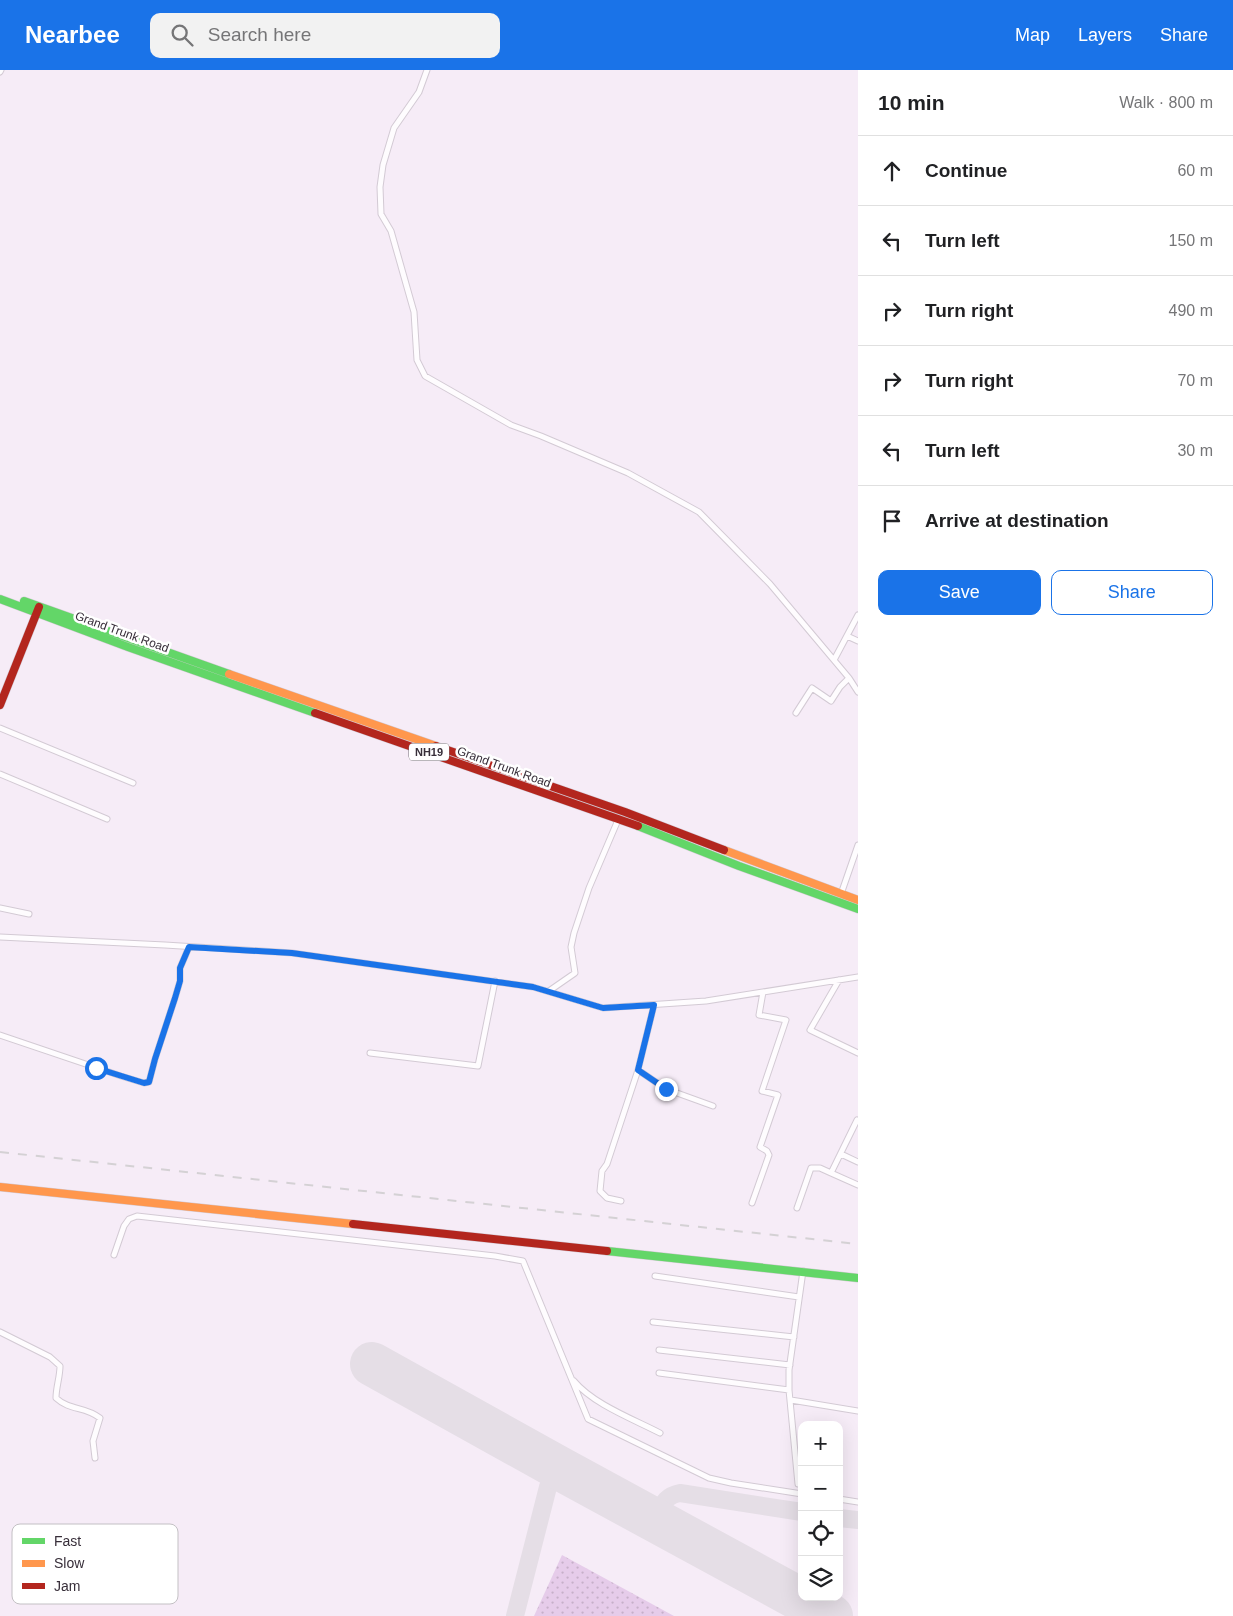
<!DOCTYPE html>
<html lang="en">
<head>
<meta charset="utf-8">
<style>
  body { margin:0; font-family:Helvetica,sans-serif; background:#f2f2f2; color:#202124 }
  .controls { position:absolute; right:15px; bottom:15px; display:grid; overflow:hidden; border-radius:10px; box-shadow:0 5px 20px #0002 }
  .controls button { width:45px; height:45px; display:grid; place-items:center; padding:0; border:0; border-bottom:1px solid #e0e0e0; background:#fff; color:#202124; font:25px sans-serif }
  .stop { position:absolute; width:15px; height:15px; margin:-11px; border:4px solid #1a73e8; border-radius:50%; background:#fff }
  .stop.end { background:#1a73e8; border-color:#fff; box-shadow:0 1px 5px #0008 }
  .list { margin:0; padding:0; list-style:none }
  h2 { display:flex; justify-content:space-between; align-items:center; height:65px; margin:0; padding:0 20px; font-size:21px }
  h2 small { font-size:16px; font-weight:400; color:#757577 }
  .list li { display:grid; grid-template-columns:32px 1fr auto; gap:15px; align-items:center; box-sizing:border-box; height:70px; padding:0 20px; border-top:1px solid #e0e0e0 }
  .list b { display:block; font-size:19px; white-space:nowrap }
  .list em { font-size:16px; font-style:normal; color:#757577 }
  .actions { display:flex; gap:10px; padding:15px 20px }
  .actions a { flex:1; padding:11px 0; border:1px solid #1a73e8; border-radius:10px; text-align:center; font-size:18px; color:#1a73e8 }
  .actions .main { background:#1a73e8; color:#fff }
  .icon { flex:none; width:28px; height:28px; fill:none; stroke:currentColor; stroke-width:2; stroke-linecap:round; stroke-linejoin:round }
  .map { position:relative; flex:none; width:858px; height:1546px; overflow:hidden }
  header { display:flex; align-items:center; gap:30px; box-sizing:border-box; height:70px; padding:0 25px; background:#1a73e8; color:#fff }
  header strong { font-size:24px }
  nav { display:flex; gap:28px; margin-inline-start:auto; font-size:18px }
  .search { width:350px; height:45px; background:#f2f2f2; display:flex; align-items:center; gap:12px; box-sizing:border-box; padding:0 18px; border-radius:10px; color:#757577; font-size:19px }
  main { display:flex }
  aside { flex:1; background:#fff }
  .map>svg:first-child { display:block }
</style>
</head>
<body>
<header>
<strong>Nearbee</strong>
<div class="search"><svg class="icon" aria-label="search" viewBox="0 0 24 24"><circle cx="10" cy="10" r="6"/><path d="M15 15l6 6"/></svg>Search here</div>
<nav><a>Map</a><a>Layers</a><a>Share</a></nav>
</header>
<main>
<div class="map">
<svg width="858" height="1546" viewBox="0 0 858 1546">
  <defs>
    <pattern id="grass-dots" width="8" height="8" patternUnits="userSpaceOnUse" patternTransform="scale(1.25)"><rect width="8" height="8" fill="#e6ccea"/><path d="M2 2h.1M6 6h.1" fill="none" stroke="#c6b0c9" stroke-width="1.8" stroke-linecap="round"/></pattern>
  </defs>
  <rect width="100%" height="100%" fill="#f6ecf7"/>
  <path fill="url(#grass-dots)" d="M562,1485l112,61h-140z"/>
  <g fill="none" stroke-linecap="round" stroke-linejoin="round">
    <path stroke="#e5dee6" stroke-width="18" d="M839,1448l19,2
      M676,1462c-18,-11 -21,-34 4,-39l122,19
      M515,1546l33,-129 11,-19"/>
    <path stroke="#e5dee6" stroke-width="44" d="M372,1294l187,104 272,148"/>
    <defs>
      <path id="street" d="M427,0l-8,22 -25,36 -11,37 -3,22 1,27 10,17 23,81 3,48 8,16 86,49 30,11 87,37 71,39 71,72 79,94 9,14
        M0,2l1,-2
        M847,566l11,5
        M834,590l24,-45
        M796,643l16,-25 19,13 9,-14 9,-9
        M0,658l133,55
        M0,704l107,45
        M841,824l17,-49
        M0,838l29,6
        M0,867l165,8 127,8 241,34 70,21 103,-7 152,-24
        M839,910l-29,50 48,23
        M549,921l26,-18 -4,-26 3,-14 15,-45 29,-68
        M654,935l-16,65 28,19 47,17
        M0,965l121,41 23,7 5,-1 6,-23 20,-61 5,-17v-13l9,-21
        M370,983l108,13 17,-85
        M858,1051l-1,-1 -26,53 27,12
        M841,1084l17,8
        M621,1131l-14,-3 -7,-7 2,-20 5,-7 31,-94
        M752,1133l17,-48 -2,-4 -7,-4 18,-52 -16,-4 24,-71 -27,-5 4,-23
        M797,1138l14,-40h9l11,5
        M114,1185l10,-29 5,-7 8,-3 358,40 28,5 65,158 121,59 22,5 71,11
        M655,1206l144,21
        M653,1252l141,15
        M0,1262l50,25 10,9c0,11 -4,21 -4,32 14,13 29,8 44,20l-7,23 2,17
        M659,1280l131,15
        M659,1303l130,17
        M574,1311c19,23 59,38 86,52
        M791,1330l67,11
        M798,1414l-9,-94v-20l14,-99
        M839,1429l19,3"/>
      <path id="fast" d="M0,529l128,48 187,66
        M24,531l205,73
        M638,756l101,40 119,43
        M607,1181l251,27"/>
      <path id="slow" d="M229,604l207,72
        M724,780l134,50
        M0,1117l353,37"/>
      <path id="jam" d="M0,635l39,-98
        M315,643l323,113
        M436,676l189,66 99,38
        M353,1154l254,27"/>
    </defs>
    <use href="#street" stroke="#d3cad4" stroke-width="7"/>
    <use href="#fast" stroke="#d3cad4" stroke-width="9"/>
    <use href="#slow" stroke="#d3cad4" stroke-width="9"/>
    <use href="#jam" stroke="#d3cad4" stroke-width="9"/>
    <use href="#street" stroke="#fefcfe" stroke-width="5"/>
    <use href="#fast" stroke="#63d668" stroke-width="8"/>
    <use href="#slow" stroke="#ff974d" stroke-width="8"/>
    <use href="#jam" stroke="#b3261e" stroke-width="8"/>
    <path stroke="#d4d1d4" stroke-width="2" stroke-dasharray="9 9" stroke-linecap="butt" d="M0,1082l858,92"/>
  </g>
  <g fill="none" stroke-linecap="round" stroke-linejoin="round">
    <path stroke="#1a73e8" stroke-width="6" d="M96,998l48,15 5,-1 6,-23 20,-61 5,-17v-13l9,-21 103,6 241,34 70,21 51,-3 -16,65 28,19"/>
  </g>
  <g text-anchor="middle" stroke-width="5" stroke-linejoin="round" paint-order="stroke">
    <rect fill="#fff" stroke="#736d74" stroke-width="1" x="409" y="673.5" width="40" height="17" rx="4"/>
    <g font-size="11" font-weight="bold" fill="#372e39">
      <text x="429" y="686">NH19</text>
    </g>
    <g font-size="12" fill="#372e39" stroke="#fff">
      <text transform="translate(122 562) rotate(20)" y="4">Grand Trunk Road</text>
      <text transform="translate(504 697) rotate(20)" y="4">Grand Trunk Road</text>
    </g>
  </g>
  <rect x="12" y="1454" width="166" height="80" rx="8" fill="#fff" stroke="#c3c0c4" stroke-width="1"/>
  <rect x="22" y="1468" width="23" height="6" fill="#63d668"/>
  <rect x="22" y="1490" width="23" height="7" fill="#ff974d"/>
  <rect x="22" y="1513" width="23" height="6" fill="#b3261e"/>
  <g font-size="14" fill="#372e39">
    <text x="54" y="1476">Fast</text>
    <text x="54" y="1498">Slow</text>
    <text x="54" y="1521">Jam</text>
  </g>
</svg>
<div class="controls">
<button>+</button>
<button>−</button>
<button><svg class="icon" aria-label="locate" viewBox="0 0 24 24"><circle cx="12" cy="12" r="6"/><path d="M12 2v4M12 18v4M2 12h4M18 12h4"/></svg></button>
<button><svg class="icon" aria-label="layers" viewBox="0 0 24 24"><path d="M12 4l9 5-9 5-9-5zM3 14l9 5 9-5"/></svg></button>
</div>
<div class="stop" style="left:96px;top:998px"></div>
<div class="stop end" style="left:666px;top:1019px"></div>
</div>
<aside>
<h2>10 min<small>Walk · 800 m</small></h2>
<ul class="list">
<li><svg class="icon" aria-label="ahead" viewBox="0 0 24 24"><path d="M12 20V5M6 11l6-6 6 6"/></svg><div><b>Continue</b></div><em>60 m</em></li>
<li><svg class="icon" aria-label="left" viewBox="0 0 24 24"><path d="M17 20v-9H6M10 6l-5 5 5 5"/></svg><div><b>Turn left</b></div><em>150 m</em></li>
<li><svg class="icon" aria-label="right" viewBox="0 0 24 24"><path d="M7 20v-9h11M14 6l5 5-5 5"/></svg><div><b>Turn right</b></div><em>490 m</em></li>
<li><svg class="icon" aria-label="right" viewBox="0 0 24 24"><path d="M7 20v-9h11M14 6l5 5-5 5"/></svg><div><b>Turn right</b></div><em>70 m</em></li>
<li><svg class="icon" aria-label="left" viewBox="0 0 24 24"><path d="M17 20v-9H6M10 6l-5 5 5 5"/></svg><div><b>Turn left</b></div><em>30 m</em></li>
<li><svg class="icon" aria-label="arrive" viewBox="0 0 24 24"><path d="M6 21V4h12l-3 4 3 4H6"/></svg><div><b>Arrive at destination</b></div></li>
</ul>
<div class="actions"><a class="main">Save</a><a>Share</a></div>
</aside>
</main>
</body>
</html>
